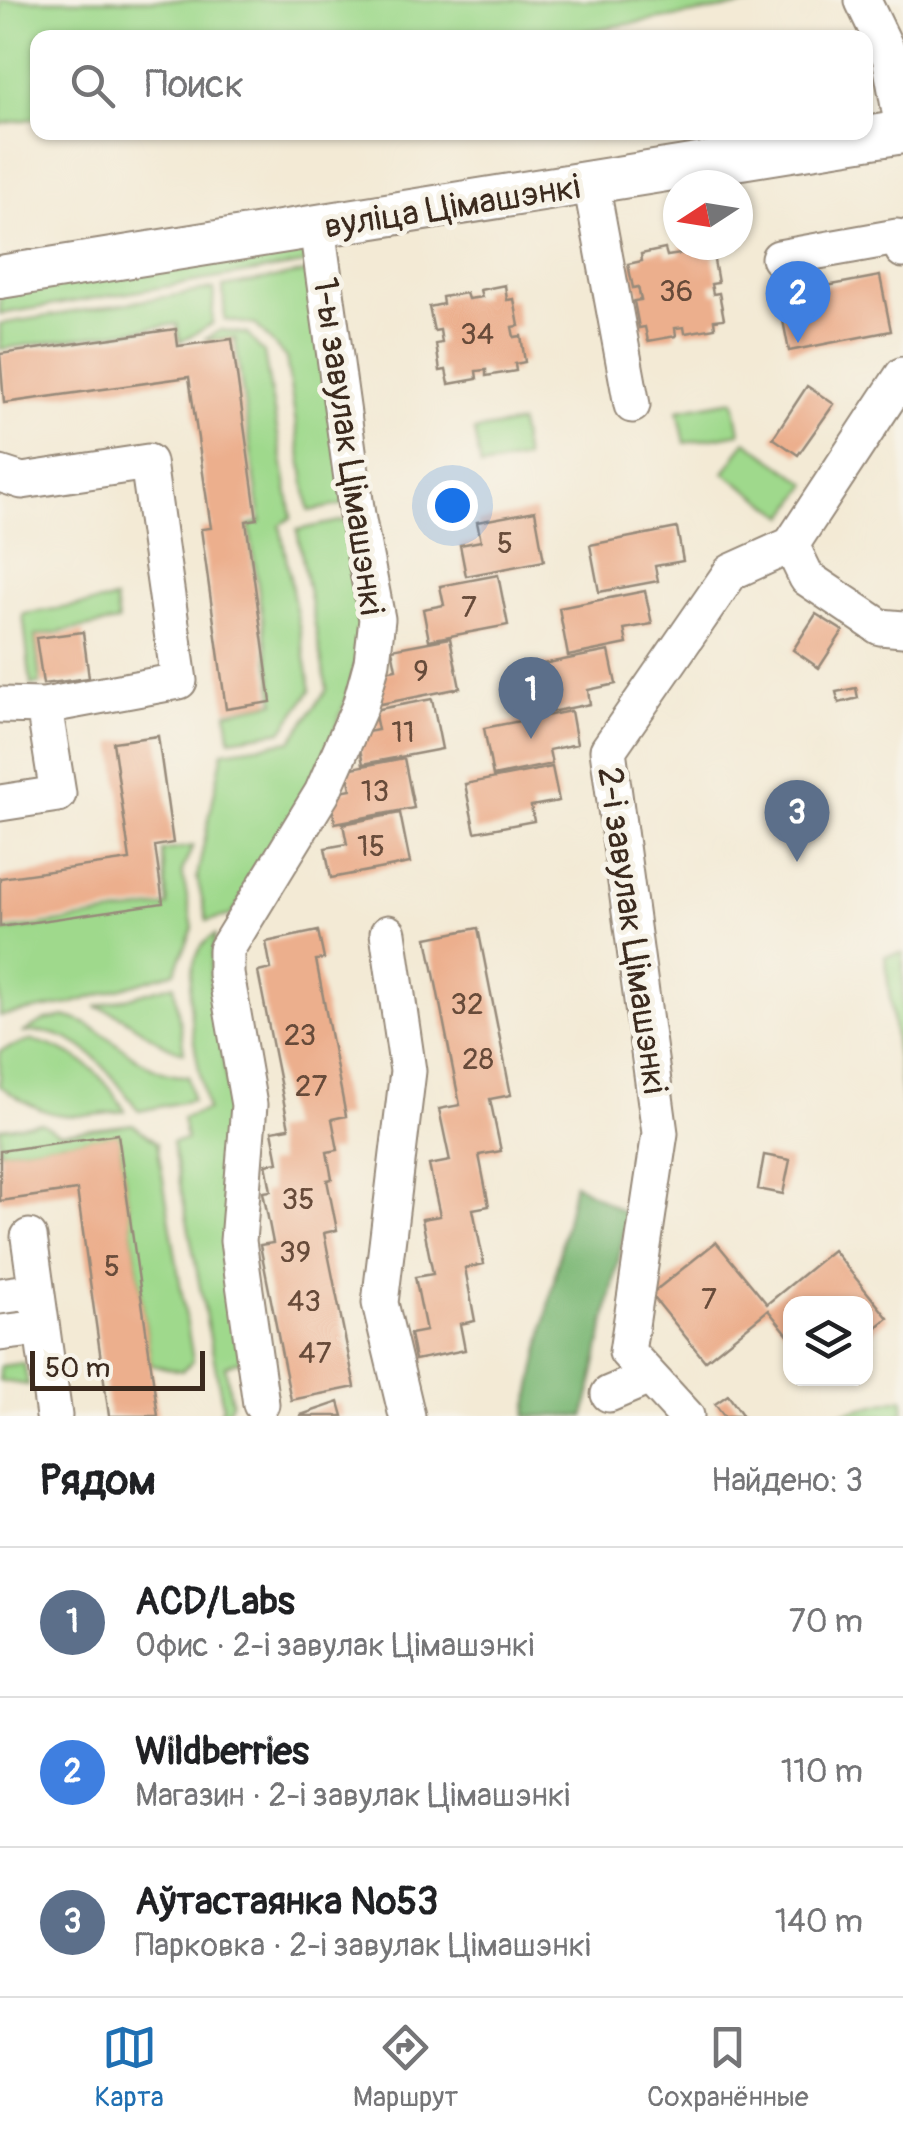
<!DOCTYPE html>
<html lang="ru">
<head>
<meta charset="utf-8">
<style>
  body { margin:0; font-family:Pangolin,sans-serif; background:#f2f2f2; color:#202124 }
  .controls { position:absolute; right:30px; bottom:30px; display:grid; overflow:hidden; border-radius:20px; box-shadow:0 2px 8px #0004 }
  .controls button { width:90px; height:90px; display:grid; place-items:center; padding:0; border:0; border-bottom:2px solid #e0e0e0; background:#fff; color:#202124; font:50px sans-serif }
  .compass { position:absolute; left:663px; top:170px; width:90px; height:90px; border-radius:50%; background:#fff; box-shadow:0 2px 8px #0004; rotate:258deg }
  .scale { position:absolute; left:30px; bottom:25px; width:175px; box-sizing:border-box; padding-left:10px; border:5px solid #3b2a1e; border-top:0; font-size:28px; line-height:35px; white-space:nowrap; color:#3b2a1e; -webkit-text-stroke:8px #f7f3e8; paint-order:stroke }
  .you { position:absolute; left:452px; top:505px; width:35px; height:35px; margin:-25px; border:8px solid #fff; border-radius:50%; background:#1a73e8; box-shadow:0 0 0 15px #1a73e833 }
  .badge { display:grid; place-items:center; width:65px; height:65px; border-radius:50%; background:#1f6fb2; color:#fff; font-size:32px; font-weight:700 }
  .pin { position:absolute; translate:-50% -82px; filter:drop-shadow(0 2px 5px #0008) }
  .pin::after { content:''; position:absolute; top:52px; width:35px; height:30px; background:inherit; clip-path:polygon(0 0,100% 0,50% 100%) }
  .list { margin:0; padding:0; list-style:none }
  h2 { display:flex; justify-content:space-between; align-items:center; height:130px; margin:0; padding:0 40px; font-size:42px }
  h2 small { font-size:32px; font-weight:400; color:#757577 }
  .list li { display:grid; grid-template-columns:65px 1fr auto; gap:30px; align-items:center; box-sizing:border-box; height:150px; padding:0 40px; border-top:2px solid #e0e0e0 }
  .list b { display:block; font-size:38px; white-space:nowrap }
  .list p { margin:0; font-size:32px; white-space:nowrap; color:#757577 }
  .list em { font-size:32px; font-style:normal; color:#757577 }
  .icon { flex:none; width:55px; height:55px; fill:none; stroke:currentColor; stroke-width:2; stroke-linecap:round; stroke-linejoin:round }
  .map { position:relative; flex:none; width:903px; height:1416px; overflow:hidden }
  .search { position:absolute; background:#fff; box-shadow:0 2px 8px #0004; left:30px; right:30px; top:30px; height:110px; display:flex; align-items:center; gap:25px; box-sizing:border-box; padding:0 35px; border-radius:20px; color:#757577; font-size:38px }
  .sheet { height:580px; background:#fff }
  nav { display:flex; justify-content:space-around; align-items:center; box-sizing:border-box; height:140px; border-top:2px solid #e0e0e0; background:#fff; font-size:28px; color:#757577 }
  nav a { display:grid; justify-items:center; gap:5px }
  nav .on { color:#1f6fb2 }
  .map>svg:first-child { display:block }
</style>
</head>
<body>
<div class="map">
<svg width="903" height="1416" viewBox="0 0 903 1416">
  <rect width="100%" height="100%" fill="#f7f3e8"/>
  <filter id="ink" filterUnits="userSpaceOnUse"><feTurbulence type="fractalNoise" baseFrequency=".01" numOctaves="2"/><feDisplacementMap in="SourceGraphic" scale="20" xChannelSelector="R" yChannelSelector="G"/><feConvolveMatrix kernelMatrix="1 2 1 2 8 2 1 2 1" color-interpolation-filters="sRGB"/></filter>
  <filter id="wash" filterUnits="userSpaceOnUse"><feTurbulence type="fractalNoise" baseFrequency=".0048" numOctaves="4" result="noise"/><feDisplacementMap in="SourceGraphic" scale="40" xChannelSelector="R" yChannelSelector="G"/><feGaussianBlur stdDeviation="2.25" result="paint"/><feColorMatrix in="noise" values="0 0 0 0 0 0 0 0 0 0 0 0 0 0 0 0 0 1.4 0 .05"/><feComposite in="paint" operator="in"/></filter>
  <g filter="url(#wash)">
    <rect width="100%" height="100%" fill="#f3ead5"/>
    <path fill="#9fd98c" stroke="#6d8255" stroke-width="2.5" d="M0,0h782l-236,37 -508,1 -1,80 -37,6z
      M298,249l11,14 -309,51v-21z
      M308,272l38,232 -37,7 -23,-153 -30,-33 -31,-5 -2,-33z
      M214,289l-2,35 -32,18 -3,-18 -177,25v-25z
      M221,330l26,4 17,19 28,164 -12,8 31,165 -29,41 -52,8 -3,-27 48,-10 -26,-177 12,-3 -26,-184 -31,2z
      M734,400l6,33 -55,10 -7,-33z
      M519,423l6,36 -44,8 -7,-36z
      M746,441l62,43 -22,32 -62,-43z
      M345,520c6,29 21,67 18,97 -9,112 -74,205 -131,298l-25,6 -10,-44 26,-126 68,-10 36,-52 -30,-159z
      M115,600l3,22 -83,14 5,48 -9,1 -8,-71z
      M193,846l-11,25 11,57 -18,44 -105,32 -70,12v-85l168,-25 -6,-55z
      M215,935l-5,44 18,108 7,1 7,24 -20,149 20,99 -17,6 7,37 -7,13h-6l4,-10 -51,-264 14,-2 -4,-22 25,-8c-7,-44 -39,-151 8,-175z
      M903,953v154l-18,-151z
      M174,984l10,68c-35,-9 -53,-38 -88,-45z
      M67,1017c45,10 73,61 121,59l4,24 -53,11c-30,-39 -60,-87 -117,-78l24,-13z
      M31,1040c44,10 71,31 94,71 -61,8 -73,10 -125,-25v-35z
      M40,1122l19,11 74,-9 24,19 36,218 -11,10 -31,-6 -33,-230 -118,16v-23z
      M24,1363l4,22 -28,-4v-15z
      M903,1398v18h-73z"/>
    <path fill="#7fb978" stroke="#5d724b" stroke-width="2.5" d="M574,1183l54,32 -43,201h-59z"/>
    <g id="blocks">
      <path fill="#ecaf8d" d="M704,245l2,11 7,-1 5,28 -7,1 2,10 6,-1 5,26 -10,1 1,8 -30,5 -1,-6 -9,1 1,8 -28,5 -3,-14 -6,1 -5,-27 7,-1 -3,-13 -5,1 -5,-24 14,-3 -1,-7 24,-5 2,7 14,-2 -2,-7z
        M880,276l11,55 -102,20 -11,-56z
        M505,285l2,15 7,-1 5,27 -7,1 2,10 7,-1 4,26 -10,2 1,7 -30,5v-6l-10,1 1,8 -28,5 -3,-14 -6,1 -4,-27 6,-1 -2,-13 -6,1 -5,-24 14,-3 -1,-7 24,-4 2,6 14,-2 -2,-7z
        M176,329l2,17 54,-7 25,180 -11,2 25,181 -45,7 -25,-180 10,-1 -22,-151 -185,26 -4,-49z
        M807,386l27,18 -36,51 -25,-17z
        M535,511l9,50 -78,15 -6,-31 21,-4 -4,-19z
        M677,528l6,33 -28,5 3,15 -59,11 -9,-47z
        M498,575l10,50 -79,15 -6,-31 21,-4 -4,-19z
        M645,591l7,33 -28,5 3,15 -59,12 -9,-48z
        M816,614l27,17 -24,37 -26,-18z
        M83,632l6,46 -46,6 -7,-46z
        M450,638l10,50 -79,16 -6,-31 21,-4 -4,-20z
        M609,651l7,33 -28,6 2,14 -59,12 -9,-48z
        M856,688l2,10 -19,5 -3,-11z
        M432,699l10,50 -79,15 -6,-30 21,-4 -4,-20z
        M571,711l6,33 -28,6 3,14 -59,12 -9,-48z
        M158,736l15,107 -18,3 8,57 -163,24v-49l130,-18 -17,-118z
        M404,758l10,50 -79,15 -5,-30 21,-4 -4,-20z
        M552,767l7,34 -28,5 3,15 -59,11 -10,-48z
        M400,813l10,50 -79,15 -6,-30 22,-4 -4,-20z
        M478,928l33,167 -21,4 11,52 -22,4 10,51 -16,3 11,55 -19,4 10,53 -15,3 5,26 -50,10 -5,-26 16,-3 -11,-54 18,-3 -11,-55 18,-3 -11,-51 21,-4 -11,-52 21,-4 -33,-167z
        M318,931l6,28 -8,1 30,156 -14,3 6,31 -11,2 5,27 -5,1 10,50 -13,3 31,154 -64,13 -31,-155 13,-2 -10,-51 8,-1 -5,-27 12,-2 -6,-31 17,-3 -31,-156 13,-3 -5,-27z
        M118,1134l33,231 7,51h-49l-32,-226 -77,11v-50z
        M764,1155l26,5 -7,34 -25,-5z
        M716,1242l51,62 66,-54 55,68 -22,18v-32h-76v33l-22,-27 -63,51 -54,-67z
        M728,1395l15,21h-19l-9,-12z
        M339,1402l4,14h-42v-1z"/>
    </g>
  </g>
  <g filter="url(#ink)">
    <use href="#blocks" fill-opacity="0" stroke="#978a7a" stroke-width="2.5"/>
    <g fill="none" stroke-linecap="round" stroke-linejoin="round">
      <defs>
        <path id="minor" d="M863,1l27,56 13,71
          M591,183l41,222
          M779,258l118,-21 6,13
          M0,474l22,7 126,-19 31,219 -135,25 -44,-1
          M791,545l16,33 73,49 23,2
          M0,803l58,-9 -14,-88
          M388,933l20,138 -28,232 27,113
          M29,1237l25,179
          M0,1296l36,-5
          M0,1333l41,-5
          M609,1394l40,-17
          M261,1404l-23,-163 11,-136 -23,-131v-24l96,-157 38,-87 12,-44 5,-43 -20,-104 -40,-288
          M686,1416l-59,-64 33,-219 -52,-383 123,-178 60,-27 112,-170"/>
        <path id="major" d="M0,277l903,-145"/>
      </defs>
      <use href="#minor" stroke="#978a7a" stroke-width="39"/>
      <use href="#major" stroke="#978a7a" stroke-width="46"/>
      <use href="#minor" stroke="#fff" stroke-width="35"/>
      <use href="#major" stroke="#fff" stroke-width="42"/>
    </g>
  </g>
  <g text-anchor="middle" stroke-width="10" stroke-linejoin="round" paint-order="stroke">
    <g font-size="30" fill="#674b3a">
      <text x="676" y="301">36</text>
      <text x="477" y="344">34</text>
      <text x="505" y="553">5</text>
      <text x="469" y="617">7</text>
      <text x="421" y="681">9</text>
      <text x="403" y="742">11</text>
      <text x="375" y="801">13</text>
      <text x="371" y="856">15</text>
      <text x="467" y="1014">32</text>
      <text x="300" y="1045">23</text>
      <text x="478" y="1069">28</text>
      <text x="311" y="1096">27</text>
      <text x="298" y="1209">35</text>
      <text x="295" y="1262">39</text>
      <text x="112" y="1276">5</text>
      <text x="709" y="1309">7</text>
      <text x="304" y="1311">43</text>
      <text x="315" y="1363">47</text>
    </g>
    <g font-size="35" fill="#3b2a1e" stroke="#f7f3e8">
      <text transform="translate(452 206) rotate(-9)" y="12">вуліца Цімашэнкі</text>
      <text transform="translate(349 446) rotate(82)" y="12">1-ы завулак Цімашэнкі</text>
      <text transform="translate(633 930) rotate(82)" y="12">2-і завулак Цімашэнкі</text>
    </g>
  </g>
</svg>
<div class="controls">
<button><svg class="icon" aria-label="layers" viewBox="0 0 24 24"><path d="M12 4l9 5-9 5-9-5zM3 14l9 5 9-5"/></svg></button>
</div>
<svg class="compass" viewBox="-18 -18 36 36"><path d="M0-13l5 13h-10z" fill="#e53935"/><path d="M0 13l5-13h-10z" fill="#757577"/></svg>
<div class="scale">50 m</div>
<div class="you"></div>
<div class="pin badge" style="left:531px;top:739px;background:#5c6f8a">1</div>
<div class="pin badge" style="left:798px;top:343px;background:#3f7fe0">2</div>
<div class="pin badge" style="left:797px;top:862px;background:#5c6f8a">3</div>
<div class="search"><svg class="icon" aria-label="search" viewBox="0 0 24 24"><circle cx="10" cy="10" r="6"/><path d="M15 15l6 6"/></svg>Поиск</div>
</div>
<section class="sheet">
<h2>Рядом<small>Найдено: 3</small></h2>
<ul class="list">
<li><span class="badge" style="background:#5c6f8a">1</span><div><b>ACD/Labs</b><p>Офис · 2-і завулак Цімашэнкі</p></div><em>70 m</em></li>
<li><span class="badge" style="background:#3f7fe0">2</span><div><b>Wildberries</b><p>Магазин · 2-і завулак Цімашэнкі</p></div><em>110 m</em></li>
<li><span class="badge" style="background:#5c6f8a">3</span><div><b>Аўтастаянка №53</b><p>Парковка · 2-і завулак Цімашэнкі</p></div><em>140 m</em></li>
</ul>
</section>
<nav>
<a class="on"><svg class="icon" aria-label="map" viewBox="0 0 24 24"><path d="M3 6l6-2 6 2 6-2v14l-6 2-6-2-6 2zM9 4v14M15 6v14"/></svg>Карта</a>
<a><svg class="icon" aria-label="directions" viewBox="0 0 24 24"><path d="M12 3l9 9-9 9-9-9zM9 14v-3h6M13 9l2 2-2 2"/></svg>Маршрут</a>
<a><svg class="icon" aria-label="saved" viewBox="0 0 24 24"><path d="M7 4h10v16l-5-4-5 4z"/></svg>Сохранённые</a>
</nav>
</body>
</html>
